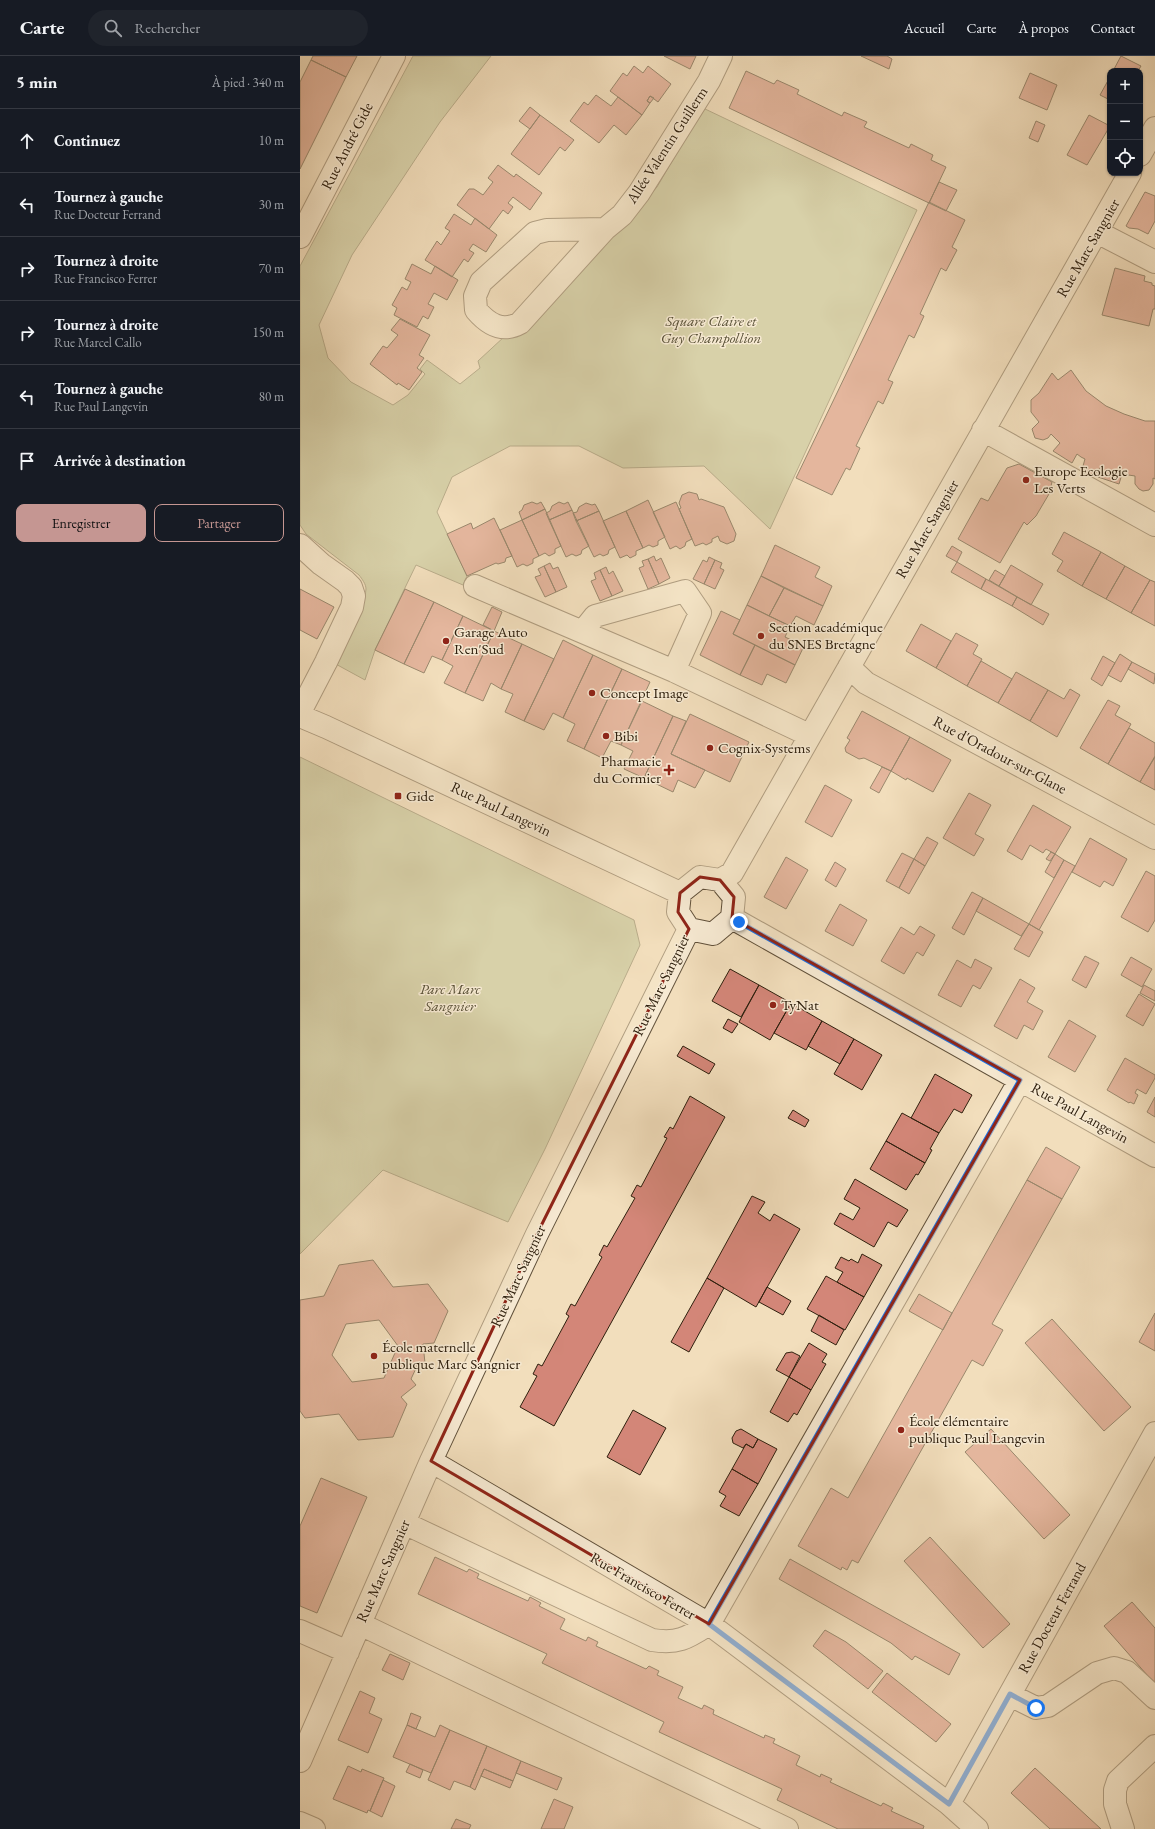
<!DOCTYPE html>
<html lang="fr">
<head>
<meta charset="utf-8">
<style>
  body { margin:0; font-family:"EB Garamond",serif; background:#20242c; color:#f1f3f6 }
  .controls { position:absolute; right:12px; top:12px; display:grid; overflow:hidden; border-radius:8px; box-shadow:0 1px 3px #0004 }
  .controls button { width:36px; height:36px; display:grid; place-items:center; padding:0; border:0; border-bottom:1px solid #363941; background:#171b24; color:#f1f3f6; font:20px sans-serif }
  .stop { position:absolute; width:12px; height:12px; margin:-9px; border:3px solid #1a73e8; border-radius:50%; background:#fff }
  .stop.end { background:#1a73e8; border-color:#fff; box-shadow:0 1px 4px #0008 }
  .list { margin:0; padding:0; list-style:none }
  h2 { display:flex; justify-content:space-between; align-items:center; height:52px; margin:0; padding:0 16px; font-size:17px }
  h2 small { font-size:13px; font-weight:400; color:#9ea1a6 }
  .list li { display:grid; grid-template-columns:26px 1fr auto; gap:12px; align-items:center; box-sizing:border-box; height:64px; padding:0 16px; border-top:1px solid #363941 }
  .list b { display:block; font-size:15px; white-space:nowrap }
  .list p { margin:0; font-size:13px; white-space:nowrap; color:#9ea1a6 }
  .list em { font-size:13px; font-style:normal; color:#9ea1a6 }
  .actions { display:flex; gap:8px; padding:12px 16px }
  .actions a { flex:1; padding:9px 0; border:1px solid #c59692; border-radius:8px; text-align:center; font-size:14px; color:#c59692 }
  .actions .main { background:#c59692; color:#111 }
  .icon { flex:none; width:22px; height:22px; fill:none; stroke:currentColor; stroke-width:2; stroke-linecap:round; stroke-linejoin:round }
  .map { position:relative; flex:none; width:855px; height:1773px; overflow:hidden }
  header { display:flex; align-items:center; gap:24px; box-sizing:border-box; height:56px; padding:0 20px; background:#171b24; border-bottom:1px solid #363941 }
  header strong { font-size:19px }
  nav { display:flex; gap:22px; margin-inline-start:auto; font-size:14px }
  .search { width:280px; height:36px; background:#20242c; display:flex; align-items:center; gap:10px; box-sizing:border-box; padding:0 14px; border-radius:22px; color:#9ea1a6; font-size:15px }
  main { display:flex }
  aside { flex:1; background:#171b24 }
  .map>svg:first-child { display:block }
</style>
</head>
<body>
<header>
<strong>Carte</strong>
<div class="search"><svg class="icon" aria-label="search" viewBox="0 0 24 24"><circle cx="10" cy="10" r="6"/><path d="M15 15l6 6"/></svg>Rechercher</div>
<nav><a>Accueil</a><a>Carte</a><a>À propos</a><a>Contact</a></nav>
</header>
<main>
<aside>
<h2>5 min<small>À pied · 340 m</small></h2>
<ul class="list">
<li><svg class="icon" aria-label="ahead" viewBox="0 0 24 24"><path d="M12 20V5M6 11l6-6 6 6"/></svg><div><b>Continuez</b></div><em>10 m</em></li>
<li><svg class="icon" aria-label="left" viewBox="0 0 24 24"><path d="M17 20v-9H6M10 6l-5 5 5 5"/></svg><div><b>Tournez à gauche</b><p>Rue Docteur Ferrand</p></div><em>30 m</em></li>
<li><svg class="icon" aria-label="right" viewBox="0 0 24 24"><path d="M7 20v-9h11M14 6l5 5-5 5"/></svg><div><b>Tournez à droite</b><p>Rue Francisco Ferrer</p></div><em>70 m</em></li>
<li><svg class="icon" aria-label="right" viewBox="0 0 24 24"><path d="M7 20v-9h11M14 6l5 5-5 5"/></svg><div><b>Tournez à droite</b><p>Rue Marcel Callo</p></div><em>150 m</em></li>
<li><svg class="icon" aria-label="left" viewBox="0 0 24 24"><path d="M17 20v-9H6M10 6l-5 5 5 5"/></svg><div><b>Tournez à gauche</b><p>Rue Paul Langevin</p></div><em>80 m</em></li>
<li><svg class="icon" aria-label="arrive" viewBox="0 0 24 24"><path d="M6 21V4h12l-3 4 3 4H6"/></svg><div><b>Arrivée à destination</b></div></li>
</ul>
<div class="actions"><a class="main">Enregistrer</a><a>Partager</a></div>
</aside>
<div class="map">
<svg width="855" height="1773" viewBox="0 0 855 1773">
  <rect width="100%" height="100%" fill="#f2debc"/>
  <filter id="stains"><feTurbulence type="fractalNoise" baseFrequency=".005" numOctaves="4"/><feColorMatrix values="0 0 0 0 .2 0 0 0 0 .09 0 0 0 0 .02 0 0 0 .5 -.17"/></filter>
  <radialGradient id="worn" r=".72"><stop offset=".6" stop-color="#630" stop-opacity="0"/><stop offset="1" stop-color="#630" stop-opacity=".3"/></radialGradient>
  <path fill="#b9c192" stroke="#747050" d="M113,0h78l-51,66 -88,133 -33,70 9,33 23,24 42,23 15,-10 17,-21 -5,-5 7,-9 33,24 20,-16 -2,-7 134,-124 45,-50 46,-79 214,102 -147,319 -66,-63 -81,2 -44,-22h-69l-58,31 -15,35 30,64 -4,9 -47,-20 -41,85 -10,30 -33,-18c9,-18 33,-54 34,-73 0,-5 -4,-10 -7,-14l-53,-41 -6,-9v-259z
    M0,701l334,163 6,25 -95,204 -37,73 -125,-52 -83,84z"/>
  <path fill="#d38678" stroke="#2f200e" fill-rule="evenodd" d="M13,0h44l-11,21 -35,-17z
    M364,0h32l-6,13z
    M561,0h26l5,3 -3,10z
    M821,0l20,10 -3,5h-25z
    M11,4l35,17 -46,92v-87z
    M334,10l9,7 5,-7 23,18 -13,18 -8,-6 -3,5 3,2 -8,12 -32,-24 13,-18 4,3z
    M446,15l28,13 3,-4 22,10 -2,4 45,22 2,-4 23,10 -3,5 45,21 2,-4 22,11 -2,5 15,7 -17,36 -200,-95z
    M730,17l27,12 -10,25 -28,-12z
    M810,21v23l-10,-5z
    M296,39l15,11 7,-9 24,18 -16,20 -12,-10 -15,18 -29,-22 14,-19 4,3z
    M350,40l4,2 -4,5 -3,-2z
    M230,51l10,8 -10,14 -11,-8z
    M240,59l34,25 -9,11 -5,-4 -21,28 -28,-21z
    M789,59l21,11 -23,39 -20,-10z
    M736,65l9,4 -7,17 -9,-4z
    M198,109l16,12 2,-3 26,19 -12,17 -17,-13 -5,6 5,4 -5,7 -5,-4 -14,19 -32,-24 12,-16h5l9,6 10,-13 -5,-4z
    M639,126l18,8 -11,21 -17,-8z
    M845,136l10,4v25l-7,13 -10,-5 -9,-1 -3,-2z
    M629,146l36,18 -13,27 5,3 -11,21 -5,-3 -21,46 4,2 -10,22 -5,-3 -21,45 5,2 -10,22 -5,-3 -22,45 4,2 -10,22 -4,-2 -14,27 -36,-17z
    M154,158l17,11 4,-7 22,17 -11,17 -13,-8 -4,6 5,3 -6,9 -4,-3 -12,18 -27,-17 12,-19 4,4 9,-14 -5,-3z
    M112,208l19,10 4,-8 23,14 -11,20 -13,-7 -6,11 6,3 -6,12 -5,-3 -6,11 -23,-12 3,-7 -5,-3 10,-18 5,3 4,-8 -6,-3z
    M815,212l30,8 -1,5 8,2v2l3,1v23h-2l-4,17 -47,-11z
    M100,263l30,16 -11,20 5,3 -7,10 5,4 -13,18 -11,-7 -1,2 -27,-21 13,-18 4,2 11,-13 -7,-5z
    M771,314l15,21 20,15 18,8 21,7h10v58l-2,-1v6l-4,6 -6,1 -4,-2 -4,-5v-8l-13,-2 -3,10 -21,-7 5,-9 -2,-1 -5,6 -4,2 -4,-1 -5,-8 2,-7 -4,-2 -4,-3 -5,9 -19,-12 7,-8 -9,-9 -3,4 -5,2 -8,-2 -3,-9 7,-7 -8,-10v-12l8,-7 13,-20 6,7z
    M719,408l33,18 -3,12 -13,22 -9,9 -3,-3 -24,41 -42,-24 23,-41 7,3 19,-33z
    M389,436l8,2 2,6 2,-1 23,8 12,27 -2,7 -7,3 -7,-3 -2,-5 -6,3v3l-6,3 -3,-2 -8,3 -16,-37 2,-1 -2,-5 3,-8z
    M348,444l17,37 -7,4v4l-5,2 -4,-2 -6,3 -17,-37z
    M232,446l5,2 4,-2 4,7 -23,11 -3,-8 3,-2 2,-5z
    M259,446l5,2 4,-2 4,8 -23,10 -3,-7 4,-2 2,-5z
    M376,446l16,37 -6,3 -1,4 -5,3 -4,-3 -6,3 -17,-37z
    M286,447l6,2 3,-1 4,7 -23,10 -3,-8 4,-1 2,-5z
    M245,453l16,37 -6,3v4l-6,3 -4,-3 -6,3 -17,-36z
    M272,454l17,36 -7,4 -1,4 -5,2 -4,-2 -6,3 -17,-37z
    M299,455l16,36 -6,3 -1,4 -5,2 -3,-2 -6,3 -18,-36z
    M326,455l17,37 -7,3v4l-6,3 -3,-3 -7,3 -17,-37z
    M194,462l18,38 -6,2 -1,4 -7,2 -2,-1 -29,13 -20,-42 24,-11 2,6z
    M222,464l17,36 -6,3v4l-6,3 -4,-2 -6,3 -17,-37z
    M764,476l37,20 -19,34 -25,-15 6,-10 -11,-7z
    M475,489l45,22 -5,10 17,9 -9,20 -62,-30z
    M652,490l10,6 -5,10 -11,-6z
    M801,496l24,14 -19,33 -24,-13z
    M354,500l2,5 5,-3 9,20 -11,6 -11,-25z
    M409,501l6,3 -11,24 -11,-5 10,-19 4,2z
    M348,503l11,25 -11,5 -9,-21 5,-2 -2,-5z
    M415,504l7,3 -2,5 4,2 -9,19 -11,-5z
    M657,506l29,17 -5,10 -30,-17z
    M250,507l3,6 5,-2 9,20 -11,5 -12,-26z
    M711,509l32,19 -12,21 -32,-19z
    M244,510l12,26 -11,5 -10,-20 6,-2 -3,-6z
    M825,510l25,14 -19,33 -25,-14z
    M306,511l3,7 4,-3 10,20 -11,5 -12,-26z
    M300,514l12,26 -12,5 -9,-20 5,-2 -2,-6z
    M695,514l10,6 -6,10 -10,-6z
    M461,520l23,12 -15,28 -22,-11z
    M686,523l31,18 -5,9 -31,-17z
    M850,524l5,2v44l-24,-13z
    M484,532l39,18 -9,19 -18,-9 -6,10 -21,-10z
    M0,533l34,18 -17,32 -17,-9z
    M105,533l29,13 -30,62 -29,-14z
    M717,541l32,17 -6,11 -31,-19z
    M134,546l29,14 -21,44 -10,-4 -8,17 -20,-9z
    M447,549l43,21 -5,11 19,9 -9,19 -62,-31z
    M192,551l10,5 -8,19 -11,-6z
    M421,555l19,9 -7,14 22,11 -15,30 -40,-20z
    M163,560l31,15 -29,62 -21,-10 9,-17 -11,-6z
    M621,568l30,17 -15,27 -30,-17z
    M194,575l28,13 -21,45 -10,-6 -8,18 -18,-8z
    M656,577l22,12 -5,9 9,5 -15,27 -31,-18z
    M263,584l30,15 -30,63 -10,-5 -9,17 -20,-9z
    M222,588l32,15 -30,62 -19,-9 8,-18 -12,-5z
    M455,589l40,20 -9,18 -19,-9 -5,11 -22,-10z
    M820,598l12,8 -11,20 -13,-7z
    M293,599l29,14 -38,80 -17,-8 8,-17 -12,-6z
    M803,600l12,7 -13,23 -11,-7z
    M681,605l31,18 -14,24 -31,-17z
    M832,606l23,12 -1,10 -26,-15z
    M322,613l28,13 -29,63 -10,-4 -9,17 -18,-9z
    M716,616l32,18 -18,31 -32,-18z
    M770,633l10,6 -23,42 -27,-16 18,-31 16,9z
    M808,644l12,6 -5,9 16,9 -23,40 -28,-16z
    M342,645l31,15 -29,62 -20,-9 9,-18 -12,-6z
    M562,655l48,26 -19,34 -27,-13 -5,1 -13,-7 -1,-4 5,-8 -3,-2z
    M390,658l59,28 -19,40 -59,-28z
    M373,660l13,5 -15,33 34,16 -10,18 -17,-8 -5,12 -29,-14z
    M829,672l26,15v13l-15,26 -32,-18z
    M610,681l41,23 -18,32 -26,-14 -1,2 -15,-9z
    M855,701v33l-15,-8z
    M582,711l9,4 -12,22 -9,-5z
    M525,729l27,15 -20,37 -27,-15z
    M669,737l22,12 -16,29 9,5 -10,17 -31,-18z
    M733,749l38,22 -16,27 -9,-5 -3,4 -13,-8 -8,15 -15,-9z
    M627,781l11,6 -13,23 -11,-7z
    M790,782l37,21 -14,27 -9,-5 -4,6 -28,-15z
    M751,796l4,2 -5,7 -4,-2z
    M602,797l12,6 -15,29 -13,-7z
    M755,798l9,6 -10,18 -9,-6z
    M486,801l22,13 -22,39 -22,-12z
    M614,803l11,7 -16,28 -10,-6z
    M764,804l11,6 -36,64 -10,-6z
    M535,806l11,7 -10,18 -11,-7z
    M846,815l9,5v44l-7,12 -27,-15z
    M672,836l11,6 -19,37 -12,-7z
    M683,842l46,26 -8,12 -45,-25z
    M540,848l27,16 -14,26 -28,-15z
    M729,868l14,8 -14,25 -15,-8z
    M620,870l15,9 -12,21 -6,-4 -13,22 -23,-13 20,-34 13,8z
    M785,900l14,7 -13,25 -14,-8z
    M831,901l21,12 -10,18 -21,-12z
    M675,903l17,9 -12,21 -7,-4 -12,22 -23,-12 19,-35 14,8z
    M430,913l29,16 -18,32 -29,-16z
    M720,923l15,9 -8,14 16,9 -10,19 -9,-5 -7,14 -23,-13z
    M459,929l32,18 -21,37 -31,-18z
    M844,929l11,6v10l-15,-8z
    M839,938l16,10 -12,22 -17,-10z
    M491,947l31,18 -16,29 -32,-17z
    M428,963l10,5 -6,9 -9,-5z
    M769,964l27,16 -21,36 -27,-15z
    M522,965l32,18 -14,25 -32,-18z
    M554,983l28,16 -20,35 -28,-16z
    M383,990l32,18 -6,10 -32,-18z
    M825,1002l30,17v3l-9,16 -9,-5 -2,4 3,2 -4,9 -4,-2 -1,1 -22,-13z
    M635,1018l37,21 -10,18 -8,-4 -15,24 -28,-15z
    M390,1040l35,21 -171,309 -34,-19 17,-31 -4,-2 5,-10 4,2 27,-50 -3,-2 5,-10 4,2 27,-49 -3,-2 5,-10 3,2 28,-49 -4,-2 6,-11 4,2 26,-49 -3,-1 6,-10 3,2z
    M855,1041v20l-8,-5z
    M493,1054l16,10 -4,7 -17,-9z
    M602,1057l37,20 -9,16 2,1 -7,13 -39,-22z
    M586,1085l39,22 -7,12 -2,-1 -10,16 -36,-21z
    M746,1091l34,20 -18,32 -35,-19z
    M555,1123l53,31 -11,17 -9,-5 -14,25 -40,-23 6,-11 13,7 7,-12 -16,-9z
    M727,1124l35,19 -70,125 11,6 -20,36 -11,-6 -114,203 -6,-3 -5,10 -5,-3 -1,3 -43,-24 33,-58 17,10z
    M452,1140l13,6 -7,11 12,8 4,-7 26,15 -44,78 -49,-29z
    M562,1198l20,11 -18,32 -27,-15 6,-10 -8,-4 6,-11 8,4 2,-2 7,4z
    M73,1204l20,27 35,-3 20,27 -14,32 -11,1 2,19 -7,1 -7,15 5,6 -15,12 6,7 -14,33 -35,3 -19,-26 -34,4 -5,-7v-111l24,-4 15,-31zM79,1264l19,26 -14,32 -32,4 -20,-27 14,-31z
    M526,1220l38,21 -19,33 -38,-21z
    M407,1222l17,10 -35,64 -18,-10z
    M467,1231l24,14 -8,14 -24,-13z
    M619,1238l33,19 -9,17 -34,-19z
    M855,1257v38l-16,-9z
    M519,1259l25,15 -8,15 -25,-14z
    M752,1263l79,88 -27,24 -79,-88z
    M509,1287l18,11 -5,8 4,2 -15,26 -22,-13z
    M492,1296l8,4 -11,21 -13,-7 10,-17z
    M489,1321l22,13 -14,25 -3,-2 -6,9 -18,-10z
    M333,1354l33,18 -26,47 -33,-18z
    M441,1373l17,10 -5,9 -7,-4 -3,4 -10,-5 -1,-5 4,-7z
    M691,1373l79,86 -26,24 -79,-87z
    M458,1383l19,10 -19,35 -26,-15 14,-25 7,4z
    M432,1413l26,15 -19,32 -19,-10 6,-10 -7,-4z
    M21,1422l46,19 -50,116 -17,-7v-80z
    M630,1481l80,87 -27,24 -79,-87z
    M135,1501l32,15 2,-3 10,5 -2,4 51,23 2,-4 11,6 -2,3 26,13 -5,10 26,12 2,-4 10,5 -2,4 50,23 3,-3 10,5 -2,4 26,12 -5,11 24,11 2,-4 10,5 -1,4 51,24 1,-3 10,4 -2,4 27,13 -4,9 24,12 1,-3 11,5 -2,3 51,24 2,-3 10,5 -2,3 33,15 -1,3h-85l-61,-29 5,-11 -123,-57 5,-10 -122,-59 5,-9 -129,-60z
    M490,1503l170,95 -11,21 -34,-19 -3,4 -21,-17 -112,-64z
    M832,1546l23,26v56l-51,-58z
    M525,1574l21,12 37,29 -15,18 -55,-43z
    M90,1598l20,9 -7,17 -21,-10z
    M587,1617l64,51 -15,18 -64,-50z
    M60,1635l15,7 -6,15 13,6 -14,34 -30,-13z
    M111,1657l10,4 -5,12 -9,-4z
    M107,1669l28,12 5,-12 10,5 -19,43 -38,-16z
    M150,1674l37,16 -17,41 -16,-6 -4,9 -22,-10z
    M187,1690l34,15 -8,20 -29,-12 -9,21 -5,-3z
    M221,1705l41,17 -5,12 -41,-17z
    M110,1708l13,6 -3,8 -14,-6z
    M48,1710l13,6 1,-3 22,9 -14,33 -2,-1 -1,3 -34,-14z
    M735,1712l66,61h-51l-39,-36z
    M184,1713l29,12 -3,7 -29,-12z
    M83,1724l12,6 -13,31 -12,-6z
    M254,1743l19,8 -9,22h-23z
    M156,1763l15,6 -2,4h-18z"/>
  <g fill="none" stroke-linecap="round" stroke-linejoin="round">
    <defs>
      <path id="minor" d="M840,99l15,-27
        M305,173l-58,1 -12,3 -54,49 -6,14 1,14c12,14 26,23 44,13l85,-94 17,-14 17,-22 70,-112 12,-25
        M797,176l58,30
        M0,181l94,-181
        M683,374l172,95
        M0,489l21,19 24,17 6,6 3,9 -2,11 -26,55 -26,50
        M175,530l199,85 135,64
        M283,575l12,-15 90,-25 15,22 -26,58
        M549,611l17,16 289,155
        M0,660l26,11 354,166
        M400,821l20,3 14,17 -2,21 -19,16 -24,-5 -11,-17 2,-19z
        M420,824l12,-7 398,-700
        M432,862l423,238
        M131,1405l278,163 240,180 28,25
        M104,1467l248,117c27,4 35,-2 57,-16l311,-544
        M60,1568l427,205
        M0,1575l48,21
        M710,1639l26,13 12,-2 49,-33 17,-5 13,4 28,26
        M0,1705l131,-300 106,-227 152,-305
        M649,1748l206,-371
        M0,1767l14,6
        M823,1773l-8,-25v-14l3,-9 37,-35"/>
    </defs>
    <use href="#minor" stroke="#60503a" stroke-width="24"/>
    <use href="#minor" stroke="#f7ead3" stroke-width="22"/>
  </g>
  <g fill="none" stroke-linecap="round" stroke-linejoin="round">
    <path stroke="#1a73e8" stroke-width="5" d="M439,866l281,158 -311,544 240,180 61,-110 26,14"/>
  </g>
  <path d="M0 0H855V1773H0ZM400,821l20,3 14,17 -2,21 288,162 -311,544 -278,-163 106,-227 152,-305 -11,-17 2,-19z" fill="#f2debc" fill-opacity=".55" fill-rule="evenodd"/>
  <path fill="none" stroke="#8f2418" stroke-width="3" stroke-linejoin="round" d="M400,821l20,3 14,17 -2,21 288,162 -311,544 -278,-163 106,-227 152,-305 -11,-17 2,-19z"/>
  <g fill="#8f2418" stroke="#f7ead3" stroke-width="1.5">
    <circle cx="726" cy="424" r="4"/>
    <circle cx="461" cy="580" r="4"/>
    <circle cx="146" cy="585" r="4"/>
    <circle cx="292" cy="637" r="4"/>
    <circle cx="306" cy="680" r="4"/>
    <circle cx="410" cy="692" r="4"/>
    <path d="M367 708h4v4h4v4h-4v4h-4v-4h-4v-4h4z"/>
    <rect x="94" y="736" width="8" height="8" rx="2"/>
    <circle cx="473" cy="949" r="4"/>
    <circle cx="74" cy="1300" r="4"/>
    <circle cx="601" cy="1374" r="4"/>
  </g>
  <g text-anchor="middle" stroke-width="3" stroke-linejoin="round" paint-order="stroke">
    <g font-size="15" fill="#2f200e" stroke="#f7ead3">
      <text transform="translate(367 89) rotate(-57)" y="5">Allée Valentin Guillerm</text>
      <text transform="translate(47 90) rotate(-63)" y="5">Rue André Gide</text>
      <text transform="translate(788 192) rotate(-60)" y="5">Rue Marc Sangnier</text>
      <text transform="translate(627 473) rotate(-60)" y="5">Rue Marc Sangnier</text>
      <text transform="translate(700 699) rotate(28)" y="5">Rue d'Oradour-sur-Glane</text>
      <text transform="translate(201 753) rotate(25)" y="5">Rue Paul Langevin</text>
      <text transform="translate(361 929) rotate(-64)" y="5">Rue Marc Sangnier</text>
      <text transform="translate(780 1057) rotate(29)" y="5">Rue Paul Langevin</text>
      <text transform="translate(218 1220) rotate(-65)" y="5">Rue Marc Sangnier</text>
      <text transform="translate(83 1515) rotate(-66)" y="5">Rue Marc Sangnier</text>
      <text transform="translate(343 1530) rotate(30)" y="5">Rue Francisco Ferrer</text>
      <text transform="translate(752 1562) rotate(-61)" y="5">Rue Docteur Ferrand</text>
    </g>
    <g font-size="15" font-style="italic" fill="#585036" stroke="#f7ead3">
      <text x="411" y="270">Square Claire et<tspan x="411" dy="17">Guy Champollion</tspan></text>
      <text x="150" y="938">Parc Marc<tspan x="150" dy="17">Sangnier</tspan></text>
    </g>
    <g font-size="15" fill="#2f200e" stroke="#f7ead3" text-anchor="start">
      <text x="734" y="420">Europe Ecologie<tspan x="734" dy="17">Les Verts</tspan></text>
      <text x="469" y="576">Section académique<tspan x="469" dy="17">du SNES Bretagne</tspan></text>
      <text x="154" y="581">Garage Auto<tspan x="154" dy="17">Ren'Sud</tspan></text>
      <text x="300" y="642">Concept Image</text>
      <text x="314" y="685">Bibi</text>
      <text x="418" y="697">Cognix-Systems</text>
      <text x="361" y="710" text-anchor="end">Pharmacie<tspan x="361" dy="17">du Cormier</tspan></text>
      <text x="106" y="745">Gide</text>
      <text x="481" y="954">TyNat</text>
      <text x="82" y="1296">École maternelle<tspan x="82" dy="17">publique Marc Sangnier</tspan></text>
      <text x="609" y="1370">École élémentaire<tspan x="609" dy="17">publique Paul Langevin</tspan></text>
    </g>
  </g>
  <rect width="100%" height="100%" filter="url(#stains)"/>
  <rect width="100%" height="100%" fill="url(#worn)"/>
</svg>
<div class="controls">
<button>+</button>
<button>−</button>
<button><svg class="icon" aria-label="locate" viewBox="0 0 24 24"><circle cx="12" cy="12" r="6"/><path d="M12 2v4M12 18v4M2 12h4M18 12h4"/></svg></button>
</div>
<div class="stop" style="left:736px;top:1652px"></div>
<div class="stop end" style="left:439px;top:866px"></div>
</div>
</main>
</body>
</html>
